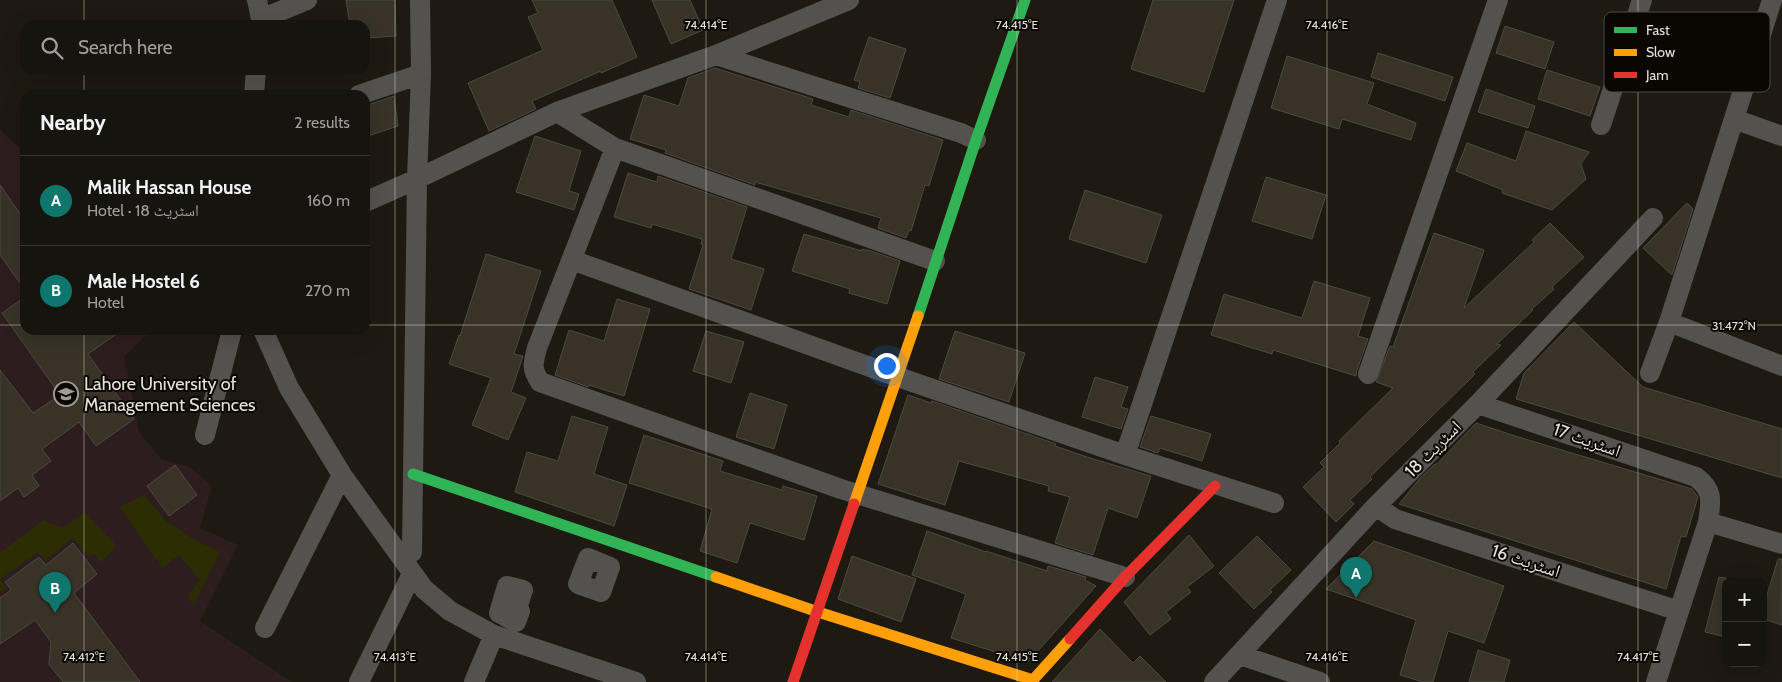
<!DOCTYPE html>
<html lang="en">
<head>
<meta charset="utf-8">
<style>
  body { margin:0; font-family:Cabin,"Noto Naskh Arabic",sans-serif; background:#23211c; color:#f1f3f6 }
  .controls { position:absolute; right:15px; bottom:15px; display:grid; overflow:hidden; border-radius:10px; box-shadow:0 5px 20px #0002 }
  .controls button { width:45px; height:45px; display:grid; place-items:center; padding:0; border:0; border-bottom:1px solid #35332e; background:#16140e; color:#f1f3f6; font:25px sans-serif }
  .you { position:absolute; left:886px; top:365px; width:18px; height:18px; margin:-12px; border:4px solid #fff; border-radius:50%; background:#1a73e8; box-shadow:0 0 0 8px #1a73e833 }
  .badge { display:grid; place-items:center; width:32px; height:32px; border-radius:50%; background:#0f766e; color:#fff; font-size:16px; font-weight:700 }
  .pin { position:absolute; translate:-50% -41px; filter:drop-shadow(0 1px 2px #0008) }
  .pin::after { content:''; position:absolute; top:26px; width:18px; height:15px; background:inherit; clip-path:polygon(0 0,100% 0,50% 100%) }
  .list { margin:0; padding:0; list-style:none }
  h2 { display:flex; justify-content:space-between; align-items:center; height:65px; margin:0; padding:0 20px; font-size:21px }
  h2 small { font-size:16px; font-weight:400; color:#9e9e9e }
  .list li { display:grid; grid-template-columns:32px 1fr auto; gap:15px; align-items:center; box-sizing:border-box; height:90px; padding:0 20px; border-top:1px solid #35332e }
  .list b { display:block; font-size:19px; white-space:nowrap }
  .list p { margin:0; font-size:16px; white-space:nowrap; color:#9e9e9e }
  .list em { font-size:16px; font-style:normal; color:#9e9e9e }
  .icon { flex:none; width:28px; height:28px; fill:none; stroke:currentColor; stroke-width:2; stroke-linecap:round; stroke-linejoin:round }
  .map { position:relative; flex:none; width:1782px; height:682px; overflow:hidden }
  .search { position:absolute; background:#16140e; box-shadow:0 5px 20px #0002; left:20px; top:20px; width:350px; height:55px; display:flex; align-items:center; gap:12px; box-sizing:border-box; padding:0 18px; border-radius:15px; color:#9e9e9e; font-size:19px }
  .panel { position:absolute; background:#16140e; box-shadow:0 5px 20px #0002; left:20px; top:90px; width:350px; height:245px; border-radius:15px }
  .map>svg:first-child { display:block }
</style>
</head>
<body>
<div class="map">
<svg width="1782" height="682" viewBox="0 0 1782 682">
  <rect width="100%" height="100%" fill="#1e1a12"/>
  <path fill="#2e1d1e" d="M0,129l25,24v177h127l-28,27 15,75 22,27 29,8 22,19 -12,42 38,17 -38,76 92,61h-292z"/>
  <path fill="#2c2d02" d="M144,495l22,26 29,19 25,12 -26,52 -7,-6 13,-18 -21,-25 -17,13 -42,-61z
    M85,513l32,33 -16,16 -6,-8 -6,3 -16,-19 -28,22 -7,-8 -37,27 5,9 -6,4v-39l43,-33 19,8z"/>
  <path fill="#383227" stroke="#4d4942" d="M346,0h49l1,36 -31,2v-13h-15z
    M532,0h80l25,57 -36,16v-2l-69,30 4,8 -47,22 -21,-48 75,-33 -15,-33 10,-4z
    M652,0h38l13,30 -32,14z
    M1153,0h81l-30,92 -73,-23z
    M1505,26l49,16 -9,27 -49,-16z
    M869,37l37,12 -16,49 -32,-10 2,-6 -6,-2z
    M1378,53l75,24 -8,24 -74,-24z
    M1287,56l87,27 -7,21 49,19 -5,17 -69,-21 -3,10 -68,-21z
    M715,68l98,31 -2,6 38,12 2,-7 92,30 -14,46 -4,-1 -14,46 -2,-1 -3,8 -28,-10 3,-10 -126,-36v3l-90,-32 1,-3 -36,-11 14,-44 35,11 9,-28z
    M1547,70l53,17 -10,29 -52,-17z
    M1486,89l49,17 -7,22 -50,-16z
    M394,96l4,30 -33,11v-31z
    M1526,131l63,21 -8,12 5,15 -34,31 -50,-17 1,-3 -47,-19 11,-28 49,18z
    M535,136l46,15 -12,40 10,3 -5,16 -58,-18z
    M628,173l29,9 1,-6 89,31 -16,52 33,10 -13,41 -62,-21 14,-44 -2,-1 1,-5 -50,-15 -1,4 -37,-11z
    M1266,177l60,18 -14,44 -60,-18z
    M0,185l25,36v69l-25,-35z
    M1085,190l77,25 -16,48 -77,-24z
    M1687,203l6,6 -21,66 -29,-27z
    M1550,223l34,34 -32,30 2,2 -22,20 1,1 -36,34 4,1 -28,27 2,2 -105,103 2,2 -22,21 4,4 -18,18 -33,-35 21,-20 -4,-4 20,-20 -1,-2 54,-53 -17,-6 14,-36 3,1 41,-114 50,17 -20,58 70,-66 -2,-2z
    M804,234l58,17v-2l9,2 29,10 -13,43 -38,-11 1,-4 -58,-18z
    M486,254l55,17 -27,83 9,2 -12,36 15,6 -18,42 -36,-15 19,-47 -42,-14 10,-29 1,1z
    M1314,281l56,17 -12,38 10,3 -11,31 -1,6 -83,-26 -1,4 -61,-19 13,-41 78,24z
    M25,297v33h97l-34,24 46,65 -38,27 -17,-24 -37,27 9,12 -19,14 7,11 -15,11 -6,-9 -18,13v-131l33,43 27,-18 -58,-82z
    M617,299l33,10 -26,87 -35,-11 -1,2 -33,-12 14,-45 35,11z
    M1574,322l69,65 139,42v49l-266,-79 8,-26z
    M706,331l38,11 -13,41 -38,-12z
    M955,331l70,22 -16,49 -70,-23z
    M1095,377l33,10 -7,20 7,2 -7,20 -39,-12z
    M750,393l37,12 -13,44 -38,-12z
    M908,395l23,8 1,-2 124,43 -1,2 35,12 61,18 -14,42 -29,-10 -15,47 -38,-12 15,-46 -22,-6 1,-5 -90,-25 -14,44 -67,-21z
    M572,416l36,11 -14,47 33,11 -13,41 -99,-34 12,-40 31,9z
    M1151,416l60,18 -9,27 -42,-13 -2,5 -18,-6z
    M1476,423l39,13 177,53 6,8 -12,40 -5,-1 -15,53 -267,-85 21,-26 15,-14h2z
    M644,435l79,26 -3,10 62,19 1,-4 34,10 -13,44 -54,-17 -13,40 -37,-12 12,-42 -83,-26z
    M175,465l22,30 -28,21 -22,-30z
    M927,531l59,21v-1l61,20 1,-5 38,11 -1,3 11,6 -68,76 -77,-24 15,-44 -54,-19z
    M1189,535l25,31 -27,21 4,5 -25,20 5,7 -21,16 -26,-33z
    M1257,536l34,34 -21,20 2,2 -18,17 -35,-36z
    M1374,541l130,45 -20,57 -36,-12 -15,51h-10l-23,-7 16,-55 -90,-31z
    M73,543l24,31 -23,19 66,89h-77l-14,-18 2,-22 -16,-22 -35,24v-46l11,-8 -6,-8 34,-25 7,8z
    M852,556l64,23 -15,43 -63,-23z
    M1778,559h4v66l-19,-6v-25l4,1z
    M1719,577l7,1v59l-21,-5z
    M1100,629l33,34 7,-7 26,26h-114z
    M1478,650l32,10 -6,22h-35z"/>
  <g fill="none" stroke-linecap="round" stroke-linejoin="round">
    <path stroke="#54524e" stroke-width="20" d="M257,0l4,19v6
      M1772,0l-103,322 113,44
      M261,19l46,-19
      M716,55l245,78 15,7
      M254,95l2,-25
      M359,95l62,-21
      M557,112l58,36 320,113
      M1734,119l48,17
      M1601,125l41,-125
      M615,148l-78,200c-4,16 -6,20 3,34l301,107 284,88
      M365,202l52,-23 140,-67 159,-57 133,-55
      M572,260l326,117 227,78 149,48
      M263,330l26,58 53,87 82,114 26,22 44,24 142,47
      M1650,373l19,-51
      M1368,374l130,-374
      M1478,404l218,73c18,14 15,24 12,45l-52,160
      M205,435l27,-105
      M1125,455l152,-455
      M1376,506l19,13 284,92
      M1708,522l74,22
      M401,557l11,-5 5,-373 4,-105 -1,-74
      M588,558l22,9 -9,25 -23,-8z
      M507,586l16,4 -6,18 3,3 -4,11 -17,-9z
      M265,628l77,-153
      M1240,655l80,27
      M359,682l53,-108
      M474,682l20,-47
      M1214,682l162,-176 102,-102 175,-186"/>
    <path stroke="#30b455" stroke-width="11" d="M918,316l58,-176 49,-140
      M413,474l303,103"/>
    <path stroke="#ff9f0a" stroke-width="11" d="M854,504l64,-188
      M716,577l102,35 215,68 37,-41"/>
    <path stroke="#e5322d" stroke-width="11" d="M1070,639l55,-62 90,-91
      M793,682l61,-178"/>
  </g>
  <path fill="none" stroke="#e7e2d8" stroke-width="1" stroke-opacity="0.45" d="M84,0v25M395,0v682M706,0v682M1017,0v682M1327,0v682M1638,0v682M84,70v25M0,325h25M365,325h1417M84,330v352"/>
  <defs>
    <symbol id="university-ring" viewBox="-11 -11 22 22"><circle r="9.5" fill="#0a0703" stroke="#a19c93" stroke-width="1.5"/><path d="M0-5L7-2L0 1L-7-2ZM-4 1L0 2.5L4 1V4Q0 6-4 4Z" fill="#a19c93"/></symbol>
  </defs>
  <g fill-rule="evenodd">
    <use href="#university-ring" x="52" y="380" width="28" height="28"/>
  </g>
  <g text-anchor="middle" stroke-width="4" stroke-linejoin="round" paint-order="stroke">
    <g font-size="18" fill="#e7e2d8" stroke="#0a0703" text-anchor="start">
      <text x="84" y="390">Lahore University of<tspan x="84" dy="21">Management Sciences</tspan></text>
    </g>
    <g font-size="18" fill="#e7e2d8" stroke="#0a0703">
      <text transform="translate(1587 440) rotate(19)" y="6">اسٹریٹ 17</text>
      <text transform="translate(1433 449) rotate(-45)" y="6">اسٹریٹ 18</text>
      <text transform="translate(1526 561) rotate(18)" y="6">اسٹریٹ 16</text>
    </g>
  </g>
  <rect x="1604" y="12" width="166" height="80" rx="8" fill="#0a0703" stroke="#4c4943" stroke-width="1"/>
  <rect x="1614" y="27" width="23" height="6" fill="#30b455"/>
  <rect x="1614" y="49" width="23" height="7" fill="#ff9f0a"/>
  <rect x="1614" y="72" width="23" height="6" fill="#e5322d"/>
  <g font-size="14" fill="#e7e2d8">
    <text x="1646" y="35">Fast</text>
    <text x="1646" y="57">Slow</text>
    <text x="1646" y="80">Jam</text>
  </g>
  <g font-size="12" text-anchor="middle" fill="#e7e2d8" stroke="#0a0703" stroke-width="4" stroke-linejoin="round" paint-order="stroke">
    <text x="706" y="29">74.414°E</text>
    <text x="1017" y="29">74.415°E</text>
    <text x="1327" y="29">74.416°E</text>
    <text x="1734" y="330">31.472°N</text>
    <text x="84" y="661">74.412°E</text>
    <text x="395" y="661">74.413°E</text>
    <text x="706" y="661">74.414°E</text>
    <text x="1017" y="661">74.415°E</text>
    <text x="1327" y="661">74.416°E</text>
    <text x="1638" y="661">74.417°E</text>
  </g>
</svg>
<div class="controls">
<button>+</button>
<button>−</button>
</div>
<div class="you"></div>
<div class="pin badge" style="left:1356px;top:598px">A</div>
<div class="pin badge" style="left:55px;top:613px">B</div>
<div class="search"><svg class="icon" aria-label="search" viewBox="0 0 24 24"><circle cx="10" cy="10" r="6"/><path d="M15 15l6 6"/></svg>Search here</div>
<section class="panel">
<h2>Nearby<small>2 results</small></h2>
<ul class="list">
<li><span class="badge">A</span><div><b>Malik Hassan House</b><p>Hotel · اسٹریٹ 18</p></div><em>160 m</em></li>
<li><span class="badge">B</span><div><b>Male Hostel 6</b><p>Hotel</p></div><em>270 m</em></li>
</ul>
</section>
</div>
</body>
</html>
